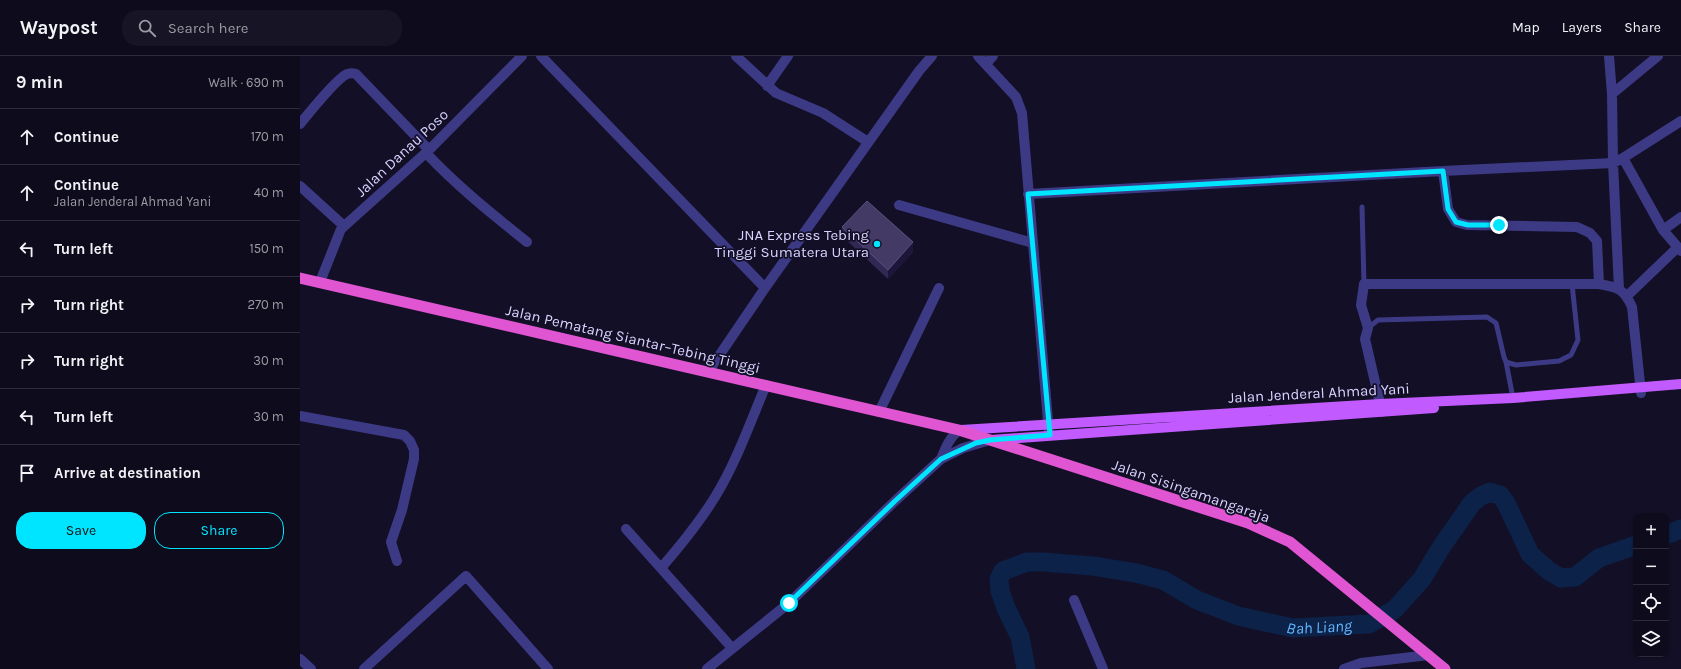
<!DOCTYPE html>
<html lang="en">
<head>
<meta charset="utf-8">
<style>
  body { margin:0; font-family:Karla,sans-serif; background:#171425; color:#f1f3f6 }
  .controls { position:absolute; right:12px; bottom:12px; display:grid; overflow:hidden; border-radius:8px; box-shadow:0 1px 3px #0004 }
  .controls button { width:36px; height:36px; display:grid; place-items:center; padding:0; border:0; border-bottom:1px solid #2e2b3b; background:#0e0b1c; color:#f1f3f6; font:20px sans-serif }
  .stop { position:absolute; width:12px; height:12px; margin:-9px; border:3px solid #00e5ff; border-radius:50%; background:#fff }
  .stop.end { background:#00e5ff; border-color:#fff; box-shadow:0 1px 4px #0008 }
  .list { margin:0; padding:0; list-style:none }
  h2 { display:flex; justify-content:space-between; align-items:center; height:52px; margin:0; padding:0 16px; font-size:17px }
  h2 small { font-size:13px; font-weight:400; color:#9b9ba3 }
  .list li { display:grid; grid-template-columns:26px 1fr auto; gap:12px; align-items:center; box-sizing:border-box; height:56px; padding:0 16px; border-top:1px solid #2e2b3b }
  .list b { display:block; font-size:15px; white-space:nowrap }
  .list p { margin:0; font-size:13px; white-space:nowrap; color:#9b9ba3 }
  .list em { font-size:13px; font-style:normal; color:#9b9ba3 }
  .actions { display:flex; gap:8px; padding:12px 16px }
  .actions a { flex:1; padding:9px 0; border:1px solid #00e5ff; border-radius:16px; text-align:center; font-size:14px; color:#00e5ff }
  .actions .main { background:#00e5ff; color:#111 }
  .icon { flex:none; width:22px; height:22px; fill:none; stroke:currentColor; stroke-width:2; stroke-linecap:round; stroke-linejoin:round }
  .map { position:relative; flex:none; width:1381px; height:613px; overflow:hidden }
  header { display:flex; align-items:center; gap:24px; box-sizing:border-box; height:56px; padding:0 20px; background:#0e0b1c; border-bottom:1px solid #2e2b3b }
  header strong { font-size:19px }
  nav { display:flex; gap:22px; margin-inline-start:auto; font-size:14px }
  .search { width:280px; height:36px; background:#171425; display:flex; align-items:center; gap:10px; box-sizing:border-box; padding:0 14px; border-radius:16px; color:#9b9ba3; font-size:15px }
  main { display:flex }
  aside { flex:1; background:#0e0b1c }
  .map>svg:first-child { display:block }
</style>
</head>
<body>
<header>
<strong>Waypost</strong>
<div class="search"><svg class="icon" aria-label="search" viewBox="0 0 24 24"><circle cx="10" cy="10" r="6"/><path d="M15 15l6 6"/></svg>Search here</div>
<nav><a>Map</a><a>Layers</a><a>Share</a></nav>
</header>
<main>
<aside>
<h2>9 min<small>Walk · 690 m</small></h2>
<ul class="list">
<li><svg class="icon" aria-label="ahead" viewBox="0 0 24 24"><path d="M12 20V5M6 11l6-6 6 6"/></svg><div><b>Continue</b></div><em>170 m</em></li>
<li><svg class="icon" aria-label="ahead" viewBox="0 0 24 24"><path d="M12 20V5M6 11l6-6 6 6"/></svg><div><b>Continue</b><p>Jalan Jenderal Ahmad Yani</p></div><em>40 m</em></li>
<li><svg class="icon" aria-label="left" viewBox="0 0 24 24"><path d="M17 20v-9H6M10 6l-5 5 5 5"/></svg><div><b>Turn left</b></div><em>150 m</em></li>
<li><svg class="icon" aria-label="right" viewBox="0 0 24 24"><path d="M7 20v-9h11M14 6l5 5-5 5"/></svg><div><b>Turn right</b></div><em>270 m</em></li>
<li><svg class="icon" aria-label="right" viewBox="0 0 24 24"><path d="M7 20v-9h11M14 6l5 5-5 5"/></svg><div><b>Turn right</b></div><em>30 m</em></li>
<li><svg class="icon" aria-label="left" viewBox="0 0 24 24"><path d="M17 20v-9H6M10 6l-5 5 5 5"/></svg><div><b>Turn left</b></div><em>30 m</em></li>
<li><svg class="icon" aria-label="arrive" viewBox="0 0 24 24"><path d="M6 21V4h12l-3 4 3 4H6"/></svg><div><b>Arrive at destination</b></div></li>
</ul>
<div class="actions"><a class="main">Save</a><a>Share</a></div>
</aside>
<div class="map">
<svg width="1381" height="613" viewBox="0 0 1381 613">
  <rect width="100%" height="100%" fill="#130f26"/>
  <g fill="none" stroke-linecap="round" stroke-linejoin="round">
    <g stroke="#0c2248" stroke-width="19">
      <path d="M1366,479l15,-6"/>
      <path id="s1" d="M726,613l-6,-32 -14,-29 -6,-17 -1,-12 4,-8 24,-9h16l50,4 43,7 27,7 34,20 41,16 55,12 76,-4 25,-14 28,-31 20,-33 30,-43 9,-7 9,-4 10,3 6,8 24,51 19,17 12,7 14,-1 24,-19 37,-13"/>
    </g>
    <path stroke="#3d3a85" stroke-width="5" d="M1062,151l2,77
      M1068,272l10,-8 109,-3 9,6 8,34 2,5 10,3 43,-4 12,-6 7,-15 -6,-56
      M1206,306l7,36"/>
    <path stroke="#3d3a85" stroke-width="10" d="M241,0l224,232
      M436,0l40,37 47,20 45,29
      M678,0l38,41 6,16 27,320
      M1309,0l3,38 1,69 6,126
      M686,8l7,-8
      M467,30l21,-30
      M1312,38l46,-38
      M0,68c9,-11 36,-45 47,-50 4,-1 6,-1 9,0l73,76
      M126,97c31,33 66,61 101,89
      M1323,102l40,72 18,21
      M1143,115l5,38 8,13 11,3 110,2 13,6 7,8 2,43
      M0,130l44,40
      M728,138l415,-23 170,-8 10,-5 58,-37
      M599,149l134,38
      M1363,174l18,-13
      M20,226l21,-53 88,-79 93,-94
      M1327,240l51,-49
      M408,316l57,-84 154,-217 13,-15
      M579,356l60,-124
      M1082,356l-17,-73 3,-11 -7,-23 3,-21h235c19,3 25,5 33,23l9,86
      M0,360l104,19 6,6 4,9v9l-12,51 -11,32 6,19
      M326,473l106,119
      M361,512c20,-23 38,-45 54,-71 21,-34 35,-74 51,-112
      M774,544l29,69
      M0,603l11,10
      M64,613l102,-93 82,93
      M1044,613l17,-6 68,-8"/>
    <path stroke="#3d3a85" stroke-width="10" d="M641,403c5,-12 8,-21 18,-29
      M407,613l82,-66 106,-102 46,-42 22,-11 27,-8"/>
    <path stroke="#c25bff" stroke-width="10" d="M661,374l419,-26 133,-6 168,-14
      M691,384l443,-32"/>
    <path stroke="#e055d1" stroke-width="11" d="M0,222l659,152 289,93 42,19 155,127"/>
  </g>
  <path fill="#312854" d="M542,171l71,25 -25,27 -46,-43z"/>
  <path fill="#1d163a" d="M613,186v10l-25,27v-9z"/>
  <path fill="#433a66" stroke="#5a527e" d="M567,145l46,41 -25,28 -46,-43z"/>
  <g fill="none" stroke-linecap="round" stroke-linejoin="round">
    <path stroke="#00e5ff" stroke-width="5" d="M489,547l106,-102 46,-42 35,-16 14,-3 60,-5 -22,-241 415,-23 5,38 8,13 12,3h31"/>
  </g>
  <circle fill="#00e5ff" stroke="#130f26" stroke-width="1.5" cx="577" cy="188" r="4"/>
  <g text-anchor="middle" stroke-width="3.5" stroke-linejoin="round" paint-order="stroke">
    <g font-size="15" fill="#d9d4ff" stroke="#130f26">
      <text transform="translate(102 97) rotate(-43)" y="5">Jalan Danau Poso</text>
      <text transform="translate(333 283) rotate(13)" y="5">Jalan Pematang Siantar–Tebing Tinggi</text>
      <text transform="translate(1019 337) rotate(-3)" y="5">Jalan Jenderal Ahmad Yani</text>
      <text transform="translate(891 435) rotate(19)" y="5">Jalan Sisingamangaraja</text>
    </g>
    <g font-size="15" fill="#d9d4ff" stroke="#130f26" text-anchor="end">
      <text x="569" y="184">JNA Express Tebing<tspan x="569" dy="17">Tinggi Sumatera Utara</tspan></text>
    </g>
    <g font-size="16" font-style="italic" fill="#62b6ff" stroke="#130f26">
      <text dy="6" stroke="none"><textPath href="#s1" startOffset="433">Bah Liang</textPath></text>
    </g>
  </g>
</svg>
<div class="controls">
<button>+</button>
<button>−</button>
<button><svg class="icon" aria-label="locate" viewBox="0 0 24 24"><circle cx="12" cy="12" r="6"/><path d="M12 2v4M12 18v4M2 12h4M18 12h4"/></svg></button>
<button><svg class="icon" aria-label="layers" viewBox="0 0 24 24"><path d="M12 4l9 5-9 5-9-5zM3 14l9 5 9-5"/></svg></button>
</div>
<div class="stop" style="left:489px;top:547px"></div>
<div class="stop end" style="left:1199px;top:169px"></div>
</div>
</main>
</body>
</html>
